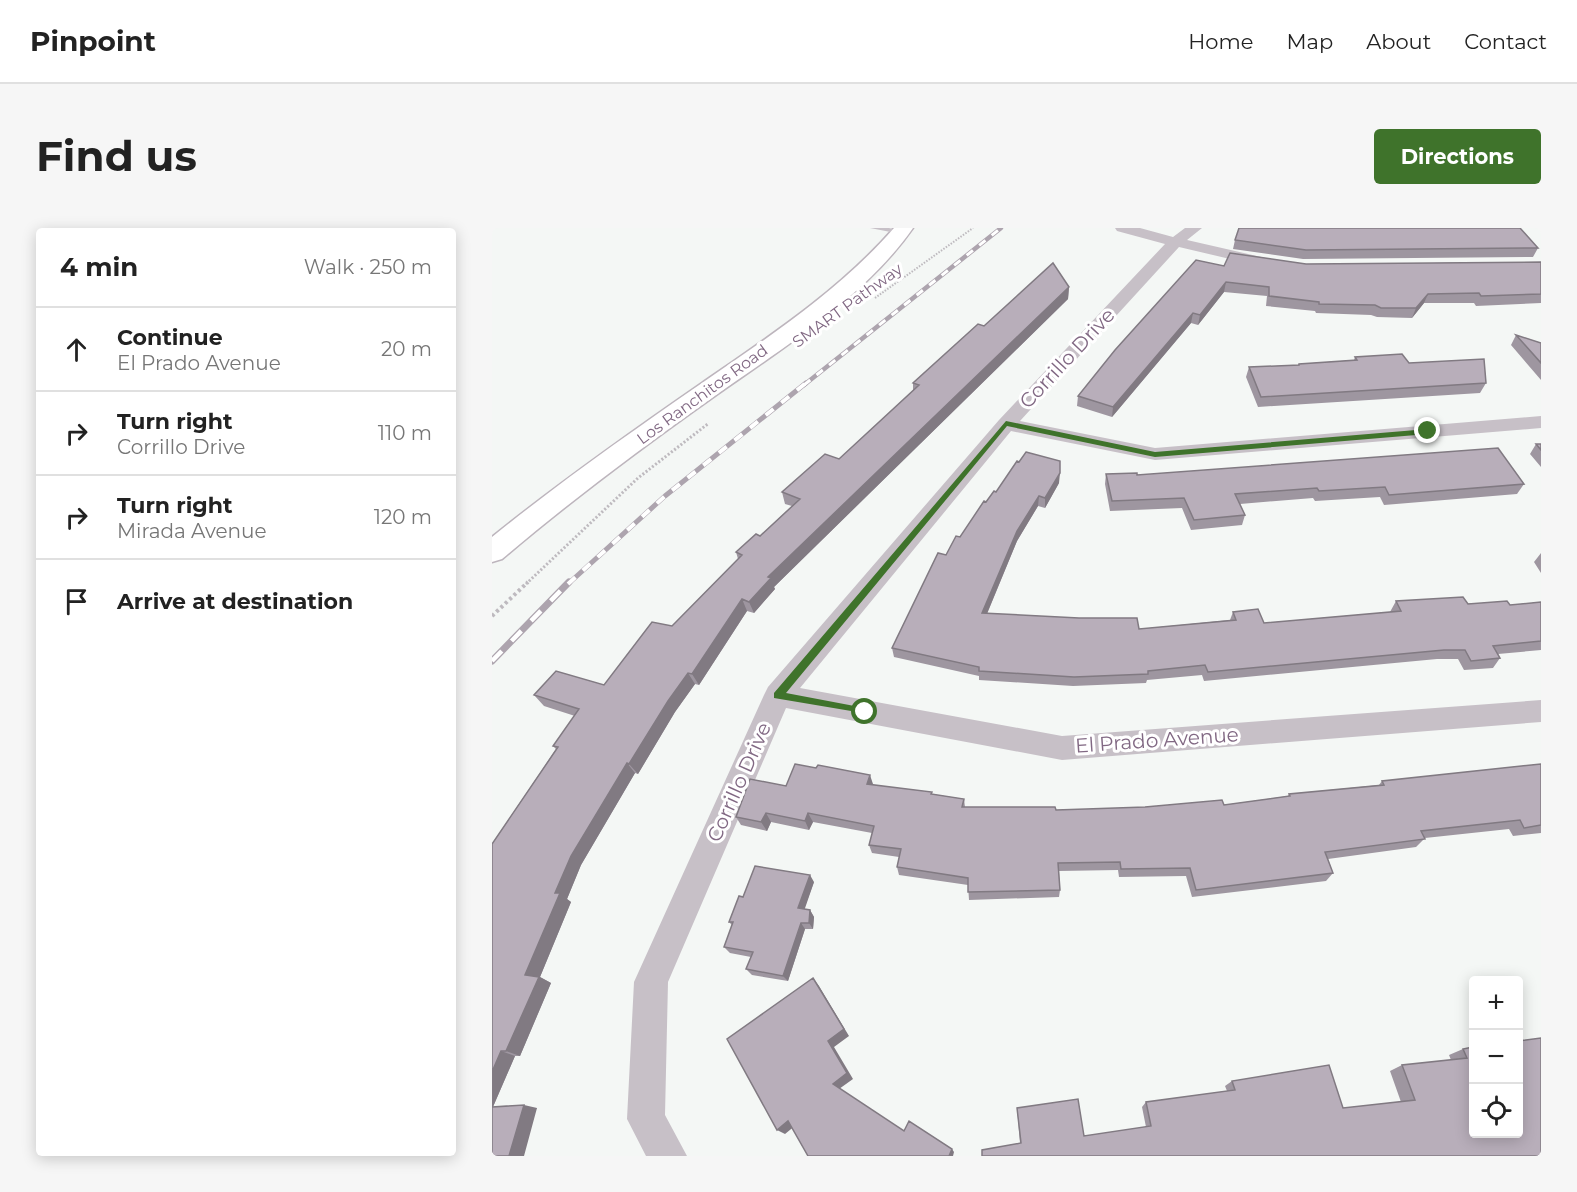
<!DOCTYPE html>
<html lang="en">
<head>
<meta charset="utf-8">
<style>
  body { margin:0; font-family:Montserrat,sans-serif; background:#f6f6f6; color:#222 }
  .controls { position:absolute; right:18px; bottom:18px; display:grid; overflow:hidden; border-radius:6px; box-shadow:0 3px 15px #0003 }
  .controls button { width:54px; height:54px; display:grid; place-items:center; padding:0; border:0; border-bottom:2px solid #e0e0e0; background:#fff; color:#222; font:30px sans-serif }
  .stop { position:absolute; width:18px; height:18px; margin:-14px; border:4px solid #3f732b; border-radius:50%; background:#fff }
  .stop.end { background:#3f732b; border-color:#fff; box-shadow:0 2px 6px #0008 }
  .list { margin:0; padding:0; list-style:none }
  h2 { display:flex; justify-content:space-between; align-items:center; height:78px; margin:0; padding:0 24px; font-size:26px }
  h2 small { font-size:20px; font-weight:400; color:#767676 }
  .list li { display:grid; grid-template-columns:39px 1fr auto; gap:18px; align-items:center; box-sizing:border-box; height:84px; padding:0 24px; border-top:2px solid #e0e0e0 }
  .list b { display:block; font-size:22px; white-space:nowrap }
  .list p { margin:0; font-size:20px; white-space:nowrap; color:#767676 }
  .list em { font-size:20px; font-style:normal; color:#767676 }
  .icon { flex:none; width:33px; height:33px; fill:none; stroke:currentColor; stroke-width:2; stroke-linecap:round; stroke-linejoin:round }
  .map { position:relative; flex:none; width:1049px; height:928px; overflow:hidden; border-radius:6px }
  header { display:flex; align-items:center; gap:36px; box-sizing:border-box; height:84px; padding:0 30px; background:#fff; border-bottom:2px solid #e0e0e0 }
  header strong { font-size:28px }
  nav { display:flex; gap:33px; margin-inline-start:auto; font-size:21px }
  .intro { display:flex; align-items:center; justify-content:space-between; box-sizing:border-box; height:144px; padding:0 36px }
  h1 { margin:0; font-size:42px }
  .button { padding:15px 27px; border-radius:6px; background:#3f732b; color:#fff; font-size:21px; font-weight:700 }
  main { display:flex; gap:36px; padding:0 36px }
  aside { flex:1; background:#fff; border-radius:6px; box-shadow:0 3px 15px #0003 }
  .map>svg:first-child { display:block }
</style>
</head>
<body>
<header>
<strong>Pinpoint</strong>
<nav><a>Home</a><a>Map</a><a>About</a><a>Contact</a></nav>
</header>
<div class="intro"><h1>Find us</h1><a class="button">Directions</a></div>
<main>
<aside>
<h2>4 min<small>Walk · 250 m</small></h2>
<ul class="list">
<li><svg class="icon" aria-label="ahead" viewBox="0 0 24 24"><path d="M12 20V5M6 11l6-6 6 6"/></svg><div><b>Continue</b><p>El Prado Avenue</p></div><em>20 m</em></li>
<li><svg class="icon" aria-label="right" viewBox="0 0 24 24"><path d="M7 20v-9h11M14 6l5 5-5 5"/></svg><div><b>Turn right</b><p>Corrillo Drive</p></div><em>110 m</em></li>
<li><svg class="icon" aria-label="right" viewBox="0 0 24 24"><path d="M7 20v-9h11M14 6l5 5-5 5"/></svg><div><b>Turn right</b><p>Mirada Avenue</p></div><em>120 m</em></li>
<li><svg class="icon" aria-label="arrive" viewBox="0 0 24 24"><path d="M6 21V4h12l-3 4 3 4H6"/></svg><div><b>Arrive at destination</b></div></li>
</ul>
</aside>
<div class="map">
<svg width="1049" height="928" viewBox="0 0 1049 928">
  <rect width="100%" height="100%" fill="#f4f7f5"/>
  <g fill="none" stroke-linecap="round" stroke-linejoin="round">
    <defs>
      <path id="secondary" d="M402,0h19c-48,69 -133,122 -201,170 -72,51 -143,104 -210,161l-10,3v-25c68,-55 139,-105 210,-154 68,-47 138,-93 192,-155z"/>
    </defs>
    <use href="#secondary" stroke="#bdb5bd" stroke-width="3"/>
    <path stroke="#bebabf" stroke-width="2" stroke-dasharray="1.5 1.5" stroke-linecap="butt" d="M383,70l98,-70"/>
    <path stroke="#bebabf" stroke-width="3" stroke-dasharray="2 2" stroke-linecap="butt" d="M34,356l112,-106 71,-55"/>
    <path stroke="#bebabf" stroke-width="4" stroke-dasharray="3 3" stroke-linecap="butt" d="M0,388l36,-34"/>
    <path fill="#c7c0c7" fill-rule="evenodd" d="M378,0h19l16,4 -4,2z"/>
    <path fill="#c7c0c7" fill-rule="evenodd" d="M623,0h25l33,9 12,-9h17l-15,12 83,19 2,3 -8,5 -85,-20 -159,174 135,27 386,-32v12l-386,32 -144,-29 -211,257 262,48 479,-36v22l-479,38 -276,-52 -118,274 -3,133 22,41h-41l-19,-37 7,-137 130,-287 4,-8 231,-267 166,-176 -48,-13z"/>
    <use href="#secondary" fill="#fff" fill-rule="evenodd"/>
    <defs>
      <path id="rail-far2" d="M312,157l197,-157"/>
      <path id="rail-far1" d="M76,356l97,-88 141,-113"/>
      <path id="rail" d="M0,433l77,-79"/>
    </defs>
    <use href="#rail-far2" stroke="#ada4ae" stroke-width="4.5"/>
    <use href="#rail-far1" stroke="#ada4ae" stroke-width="5"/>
    <use href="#rail" stroke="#ada4ae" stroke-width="7"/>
    <use href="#rail-far2" stroke="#fff" stroke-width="3" stroke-dasharray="8" stroke-linecap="butt"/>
    <use href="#rail-far1" stroke="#fff" stroke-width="4" stroke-dasharray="10" stroke-linecap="butt"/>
    <use href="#rail" stroke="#fff" stroke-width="4.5" stroke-dasharray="14" stroke-linecap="butt"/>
  </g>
  <path fill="#9e96a0" d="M743,12l303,8 -5,9 -230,2 -70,-10z
    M1049,34v41l-65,3 -2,-3h-50l-12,15 -35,-1 -6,-2 -55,-2 -1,-2 -49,-5 1,-10 -43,-4 -26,33 -7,-2 -79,94 -35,-11 1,-10 146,-130 82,-2z
    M577,59l-1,12 -294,288 1,2 -21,24 -7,-2 -48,74 -4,-1 -20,28 -37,62 -3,-1 -54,92 -14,34 4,3 -31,75 11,6 -31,73h-5l-22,51 44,1 -45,48v-312l64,-95 -3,-3 22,-30 -31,-10 -10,-11 70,-10 68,-59 66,-67 -2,-7 24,-16 32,-30 -7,-2 -3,-12 57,-33 74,-68v-8l71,-57z
    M1024,107l25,8v37l-30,-35z
    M863,129l54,6 77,20 -6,10 -222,14 -12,-30 3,-10 49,-2 1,-1 55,-4z
    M1044,216h5v23l-11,-13z
    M614,246l31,1 387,9 -7,10 -133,11 -4,-8 -65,4 -2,-3 -73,6 5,11 -3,10 -51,5 -9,-22 -72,3 -5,-27z
    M567,255l-14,25 -7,-2 -21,35 -30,73 152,15 91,-9 3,-8 31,11 126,-11 6,-11 114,4 31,-3v48l-43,4 2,4 -7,10 -29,2 -6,-11h-21l-233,22 -2,-6 -55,5 -1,3 -73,3 -94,-6v-4l-85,-19 -2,-9 54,-93 40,-53 10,-10z
    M1049,325v20l-7,-11z
    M1049,536v69l-28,3 -4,-7 -84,9 -9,9 -88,12 5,14 -7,8 -134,16 -6,-21 -67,1 -1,-7 -59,1 1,19 -1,7 -90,3 -1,-15 -69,-10 -2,-8 2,-10 -27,-4 -3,-8 3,-12 -59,-11 -4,8 -38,-8 -4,9 -26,-6 -5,-8 50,-31 87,-1 91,14 1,8 91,3 168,-5 64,-9 1,-2 90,-9 3,-4z
    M322,654l-10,27 6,1 4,7 -1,12h-8l-17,52 -36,-6 -6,-6 5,-12 -21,-4 -6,-6 8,-22 -3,-3 14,-25z
    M971,821l78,107 -521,-13 -3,-35 67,28 62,-9 -4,-20 4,-5 81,-11 -2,-5 7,-5 111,27 58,-6 -11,-31 12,-6 49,-5 -2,-5z"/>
  <path fill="#817a82" d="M734,54l-2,10 -26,33 2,-10z
    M577,59l-1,12 -294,288 1,2 -21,24 -5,-11 19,-25z
    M936,66l-4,9 -12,15 4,-10z
    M701,85l-2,10 -79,94 1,-10z
    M568,245l-1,10 -14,25v-10z
    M547,268l-1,10 -21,35 -34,82 -1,-10 35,-82z
    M250,371l5,12 -48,74 -7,-11z
    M196,445l7,11 -20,28 -37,62 -9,-10 39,-63z
    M135,535l8,10 -54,92 -14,34 4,3 -31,75 11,6 -31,73 -14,-5 19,-76 30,-82 16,-37z
    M378,547l3,9h-6z
    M274,585l5,9 -4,9 -6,-9z
    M316,585l5,9 -4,8 -4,-9z
    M318,647l4,7 -11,32 -5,-6z
    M318,682l4,7 -1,12 -4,-6z
    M309,695l4,6 -17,52 -5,-5z
    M321,750l6,8 30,50 -15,11 19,32 -14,10 -6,-5 -5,-43z
    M9,823l14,5 -23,53v-37z
    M32,877l13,3 -13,48h-15z
    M296,893l8,4 -11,9 -8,-4z
    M460,921l2,3 -1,4h-4z"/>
  <path fill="#b8aeba" stroke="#817a82" stroke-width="1.5" d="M747,0h281l18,20 -232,2 -71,-10z
    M738,25l76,11 235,-2v32l-60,2 -2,-3 -51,1 -12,14h-35l-6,-3 -56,-1v-2l-50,-6v-9l-43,-5 -26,33 -7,-2 -80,94 -35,-11 37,-46 81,-90 28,6z
    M561,35l16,24 -301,290 3,1 -22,24 -7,-3 -50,75 -4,-1 -20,28 -39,63 -2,-1 -56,93 -16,37h5l-35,82 14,2 -33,74h-5l-9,21v-228l66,-97 -5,-1 26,-37 -45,-14 22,-24 48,14 48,-63 20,4 70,-71 -6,-3 20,-18 4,2 40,-37 -18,-7 43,-38 14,5 80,-74 -6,-2 65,-59 6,2z
    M1024,107l25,8v20z
    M910,126l7,9 75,-4 2,24 -225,14 -12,-30 50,-2v-1l58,-4 -2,-3z
    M1044,216h5v6z
    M1006,220l26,36 -135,11 -4,-8 -66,4 -2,-3 -82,6 10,21 -51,5 -10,-22 -72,3 -6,-27 31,-1v2z
    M534,224l34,9v12l-15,25 -6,-2 -22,35 -35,82 97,5h58l2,11 97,-9 -3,-8 25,-3 6,14 137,-12 -5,-10 67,-4 5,7 39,-3 3,4 31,-3v39l-48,5 7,12 -29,3 -6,-11h-21l-236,22 -3,-7 -57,6v3l-74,3 -95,-6v-4l-87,-19 46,-95 8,2 10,-19 4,1 24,-36 2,1 8,-11 2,1 21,-31 2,1z
    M303,536l21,4 2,-3 52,10 -3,9 65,8 -1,2 33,5 -2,8h93l1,3 89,-3 77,-7 2,5 66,-9 -1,-2 95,-9 -2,-4 159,-17v61l-17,3 -4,-8 -99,11 4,8 -100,13 8,21 -137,17 -6,-22 -69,1 -1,-7 -62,1 2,27 -92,2v-14l-71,-11 4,-18 -32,-4 5,-19 -66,-13 -3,8 -39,-8 -5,9 -25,-5 14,-38 36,7z
    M263,638l55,9 -12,33 12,2 -1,13h-8l-18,53 -37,-7 7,-17 -29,-5 9,-25h-4l10,-26 4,1z
    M321,750l31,51 -16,12 19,32 -14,11 71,47 5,-10 43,28 -3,7h-141l-20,-35 -11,9 -50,-91z
    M1049,810v118h-559v-6l39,-7 -4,-35 61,-9 6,37 67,-10 -5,-24 89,-12 -3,-9 97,-16 14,43 72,-8 -13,-35 65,-7 -4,-9 10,-2v87h45v-93z
    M32,877l-15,51h-17v-49z"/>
  <path fill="#3f732b" d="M514,193l149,31 273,-23 3,2 -3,3 -273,23 -148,-31 -221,267 79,15 5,4 -1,2 -95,-16v-5z"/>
  <g text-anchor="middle" stroke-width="6" stroke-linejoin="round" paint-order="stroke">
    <g font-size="16" fill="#816883" stroke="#fff">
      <text transform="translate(355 77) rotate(-36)" y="6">SMART Pathway</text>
      <text transform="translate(210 166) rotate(-36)" y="6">Los Ranchitos Road</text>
    </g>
    <g font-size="20" fill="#816883" stroke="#fff">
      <text transform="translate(575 130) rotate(-47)" y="7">Corrillo Drive</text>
      <text transform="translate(665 512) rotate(-4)" y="7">El Prado Avenue</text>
      <text transform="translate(247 554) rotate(-66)" y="7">Corrillo Drive</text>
    </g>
  </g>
</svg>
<div class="controls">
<button>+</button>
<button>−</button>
<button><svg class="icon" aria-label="locate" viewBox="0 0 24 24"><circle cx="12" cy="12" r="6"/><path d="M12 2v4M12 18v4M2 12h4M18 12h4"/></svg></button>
</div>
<div class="stop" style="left:373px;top:484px"></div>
<div class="stop end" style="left:936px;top:203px"></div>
</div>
</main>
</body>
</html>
